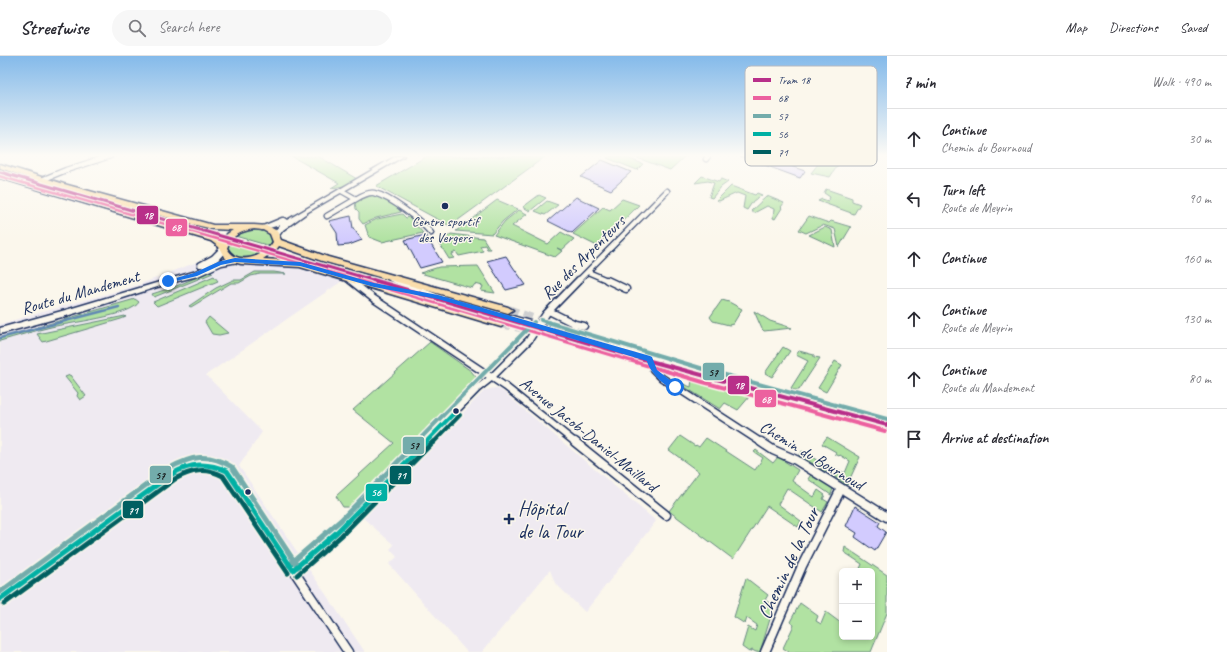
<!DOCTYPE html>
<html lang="en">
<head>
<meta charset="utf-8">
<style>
  body { margin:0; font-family:Caveat,sans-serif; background:#f7f7f7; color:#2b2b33 }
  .controls { position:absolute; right:12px; bottom:12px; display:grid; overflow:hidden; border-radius:6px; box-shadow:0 2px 6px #0003 }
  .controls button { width:36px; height:36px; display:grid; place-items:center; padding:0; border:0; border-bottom:1px solid #e1e1e2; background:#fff; color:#2b2b33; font:20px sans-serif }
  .stop { position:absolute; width:12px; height:12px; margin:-9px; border:3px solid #1a73e8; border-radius:50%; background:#fff }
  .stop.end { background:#1a73e8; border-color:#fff; box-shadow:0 1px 4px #0008 }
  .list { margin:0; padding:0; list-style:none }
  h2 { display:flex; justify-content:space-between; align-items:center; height:52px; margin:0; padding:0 16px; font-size:17px }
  h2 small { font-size:13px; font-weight:400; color:#7c7c81 }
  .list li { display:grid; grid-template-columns:26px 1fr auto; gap:12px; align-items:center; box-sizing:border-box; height:60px; padding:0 16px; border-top:1px solid #e1e1e2 }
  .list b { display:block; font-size:15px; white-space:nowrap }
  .list p { margin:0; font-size:13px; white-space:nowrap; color:#7c7c81 }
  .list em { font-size:13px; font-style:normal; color:#7c7c81 }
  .icon { flex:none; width:22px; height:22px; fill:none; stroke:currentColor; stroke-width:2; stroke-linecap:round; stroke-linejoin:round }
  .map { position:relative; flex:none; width:887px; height:596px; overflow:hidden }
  header { display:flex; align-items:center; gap:24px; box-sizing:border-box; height:56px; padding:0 20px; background:#fff; border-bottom:1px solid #e1e1e2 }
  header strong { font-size:19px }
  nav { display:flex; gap:22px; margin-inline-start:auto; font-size:14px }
  .search { width:280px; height:36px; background:#f7f7f7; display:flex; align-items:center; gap:10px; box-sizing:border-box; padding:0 14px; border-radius:22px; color:#7c7c81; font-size:15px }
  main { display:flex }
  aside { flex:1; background:#fff }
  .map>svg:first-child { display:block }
</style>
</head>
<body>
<header>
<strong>Streetwise</strong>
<div class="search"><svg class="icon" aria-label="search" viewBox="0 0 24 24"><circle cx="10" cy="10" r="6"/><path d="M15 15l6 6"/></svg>Search here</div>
<nav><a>Map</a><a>Directions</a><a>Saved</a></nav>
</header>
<main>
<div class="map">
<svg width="887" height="596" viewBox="0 0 887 596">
  <rect width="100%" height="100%" fill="#fbf7ec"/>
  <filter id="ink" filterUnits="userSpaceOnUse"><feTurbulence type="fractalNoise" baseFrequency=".025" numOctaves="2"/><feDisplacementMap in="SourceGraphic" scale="8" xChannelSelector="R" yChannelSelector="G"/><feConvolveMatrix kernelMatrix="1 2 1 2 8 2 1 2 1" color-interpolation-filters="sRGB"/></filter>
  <g filter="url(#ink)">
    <path fill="#efeaf1" d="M197,206l37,3h52l56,16 -136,94 56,57 -23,34 126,186h-365v-328l138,-39z
      M495,332l6,2 155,131 -71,91 -30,-29 -5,-13 -68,82h-15l-78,-88 8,-7 -7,-8 4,-4 -32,-28 123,-127z"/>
    <path fill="#b1e2a2" stroke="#668880" d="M291,100h27l39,23 -13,7 -13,2 8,-5z
      M427,100h119l-96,70 -74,-40z
      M610,100h12l21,8 -6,6 -30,-12z
      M632,100h53l-15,14z
      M822,103l16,6 -8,12 -19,-4z
      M702,120l17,6 2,-3 7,3 -7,5 -9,11 -3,-1 5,-14 -6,-2 -13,2z
      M731,130l24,9 2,-2 5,2 -9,6 -6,9 -4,-2 2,-12 -8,-3 -18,8 -2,-1z
      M826,133l26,9v3l8,3 -6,10 -36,-13 4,-2 6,2 2,-4 -6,-4z
      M373,139l25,12 -1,1 4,4 -25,6 -13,6 -4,-5v-7l-3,-3 -1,-7z
      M539,139l7,3 -16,13 -7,-4z
      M767,140l17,7 -3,4 1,1 -7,11 -2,-1 1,-9 -7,-3 -13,7 -3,-2z
      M622,143l17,6 -42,41 -24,-12 30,-27 7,3z
      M497,144l21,9 -15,12 -11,13 -36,-3z
      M547,145l11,4 -13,10 -10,-4z
      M519,154l8,4 -15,12 36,18 13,-12 13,7 -12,11 -5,-2 5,3 -7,6 -61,-22 11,-14z
      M402,158l4,4 3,-1 14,16 -41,9 -13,-5 -4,-12 12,-6z
      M809,160l20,7 2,-2 20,6 -12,20 -4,-18 -12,-4 -17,8 -7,-3z
      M825,171l7,3 3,17 -26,-12z
      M257,174c10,1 18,6 13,16l-35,-10 12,-5z
      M451,178l32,4 7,11h-3l-2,-4 -5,1 3,5 -24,5 -3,-4 -4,2 2,4 -5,1 -10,-16z
      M230,184l36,11 -14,6h-16l-8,-7v-6z
      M478,210l17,27 -14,-2 2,-5 -8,-2 -3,4 -52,-15 19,-6z
      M211,215l2,2 -59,24 -2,-3 22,-7z
      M255,216h19l12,2h-26l-9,2 -12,7h-8l-40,24 -2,-1 27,-18 17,-8h8z
      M214,220l4,5 -61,25 -4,-4z
      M135,243l4,3c-7,14 -71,21 -88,25 -17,4 -34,9 -51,14v-3z
      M722,244l7,2 13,7 -9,15 -4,1 -16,-4 -3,-4z
      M754,255l16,10 22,7 -28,3 -2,-2z
      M125,260l1,1 -5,2 -78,23 -6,-8z
      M209,261l19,16 -9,2 -7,-1 -7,-12z
      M430,286l41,29 5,6 -1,4 -44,45 -7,4v5l-69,69 -6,3h-6l-7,-11 58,-53 -41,-33z
      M783,291l7,4 -18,26 -7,-4z
      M799,295l15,4v2l6,1 -21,32h-5l-3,-2 17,-27 -12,-6z
      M835,305l7,4 -16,27 -8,-4z
      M70,319l16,21 -6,4 -3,-4 1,-3 -13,-16z
      M692,323l58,17 -12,14 -13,-7 -5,6 -45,-28 16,6z
      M680,380l15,10 1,-1 3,2 7,-9 49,32 8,-12 -9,-6 2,-2 17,13 5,-6 20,13 -6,11 22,16 4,-7 7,5 -2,4 5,3 -6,10 -35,-24 -9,16 23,17 -3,6 -31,-21 -34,53 -64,-48 30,-39 -30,-22z
      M827,381l33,20 -13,28 -17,-11 3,-6 12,5 5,-12 -10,-6 -1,1 -4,-2 1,-2 -14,-8z
      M802,395l26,16 -2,5 -27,-17z
      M812,417l21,15 -2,7 -23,-16z
      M845,491l42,28v38l-16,39h-82l-6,-4 11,-23 -4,-3 10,-19 18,13 -2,5 5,3 5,-12 16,12v13h30v-66h-13l3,-7 -18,-12z
      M746,522l22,17 -3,5 9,6 -14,46h-4l-4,-2 -3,2 -7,-5 6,-20 7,4 2,-6 -10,-7 -2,6 -11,-7z"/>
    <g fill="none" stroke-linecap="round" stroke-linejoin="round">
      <path stroke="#6188b4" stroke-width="2.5" d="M0,282l119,-31"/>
    </g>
    <path fill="#d2cbfe" stroke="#1b2f5e" d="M740,100h21l44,15 -5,7z
      M602,104l29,12 -20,18 -30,-13z
      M576,141l23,11 -27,25 -24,-12z
      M351,160l2,12 9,12 -13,5 -11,1 -1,-13 -8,-12z
      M425,179l17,27 -22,6 -15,-28z
      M506,200l7,11 13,18 -20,5 -19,-29z
      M855,450l25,16 -2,4 8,6 -11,19 -20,-14 2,-4 -11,-7z"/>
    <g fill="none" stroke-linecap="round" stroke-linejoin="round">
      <path stroke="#cecfd0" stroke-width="10" stroke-dasharray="10 5" stroke-linecap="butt" d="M508,254l73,27
        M501,267l66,14"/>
      <defs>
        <path id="minor-far2" d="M706,103l2,-3
          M44,123l22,-9 44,-14
          M342,135l14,8c5,-3 12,-7 18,-6 17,4 46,27 57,40
          M327,160l29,-17
          M588,216l21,9
          M350,224l2,1
          M578,225l89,-90"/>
        <path id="minor-far1" d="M350,224l24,19 132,88 70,56
          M607,224l19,9
          M549,255l26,13 9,2
          M650,303l3,10 9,9 100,65
          M424,387l53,-54 14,-11 38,-38 17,-26 33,-34"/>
        <path id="minor" d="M575,386l91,73
          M761,386l12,8 23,10 91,57
          M364,448l61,-62
          M0,543l177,-128c18,-9 32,-7 50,0l121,181
          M765,596l37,-86 39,-77"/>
        <path id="tertiary" d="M390,221h4l45,18 251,72 22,8 4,-3 171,46v14l-159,-45 -39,-14 -255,-74 -44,-18 -2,-2z"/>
        <path id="secondary" d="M396,100h8l-96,56 -25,18 -5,7h-6l-1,-2 9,-10 -18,5 -4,-2 24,-10h2l3,2z
          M220,192h3l4,2 -9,10 -12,6 11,-5 18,-4 3,1v4l-16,3 -24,11 -28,7 -97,31 -73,20v-6l69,-19 124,-37 11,-5h-5l-1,-2 1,-2 13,-7z"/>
        <path id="primary" d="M0,108l64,20 149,41h41l14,1 9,5 4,9 47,17 180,50 5,3 -5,3 -186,-52 -43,-15 -3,4 -13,9 37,2 201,58 5,4 -5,4 -201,-60 -59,-3 -11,-3 -6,-4 -5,-10 -8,-6 -211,-63v-4l217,63 5,4 5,-7 6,-4 -20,-1 -17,-4 -138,-37 -58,-20zM254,173l9,1 7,4 3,8c-9,15 -36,25 -46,6 4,-13 15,-17 27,-19z"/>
      </defs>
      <use href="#minor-far2" stroke="#1b2f5e" stroke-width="7"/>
      <use href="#minor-far1" stroke="#1b2f5e" stroke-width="9"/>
      <use href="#minor" stroke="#1b2f5e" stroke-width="11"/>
      <use href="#tertiary" stroke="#1b2f5e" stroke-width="3"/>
      <use href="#secondary" stroke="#1b2f5e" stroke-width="3"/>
      <use href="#primary" stroke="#1b2f5e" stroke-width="3"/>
      <use href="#minor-far2" stroke="#fbf7ec" stroke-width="4.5"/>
      <use href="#minor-far1" stroke="#fbf7ec" stroke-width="6"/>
      <use href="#minor" stroke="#fbf7ec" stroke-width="8"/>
      <use href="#tertiary" fill="#fbf7ec" fill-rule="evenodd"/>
      <use href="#secondary" fill="#fbf7ec" fill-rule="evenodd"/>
      <use href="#primary" fill="#faddab" fill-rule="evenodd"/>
      <defs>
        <path id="bus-1-far1" d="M0,120l363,105"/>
        <path id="bus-1" d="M360,224l343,102 182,49"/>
        <path id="bus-2-far1" d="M541,264l166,50 180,49
          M416,387l118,-121"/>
        <path id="bus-2" d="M289,509l52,-45 76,-78
          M0,536l168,-123c23,-13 40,-17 64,-2l66,100"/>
        <path id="bus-3-far1" d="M425,387l31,-32"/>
        <path id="bus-3" d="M293,514l44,-38 89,-90
          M0,543l172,-125c19,-11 35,-12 55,-3l66,99"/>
        <path id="bus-4-far1" d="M433,387l27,-28"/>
        <path id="bus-4" d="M297,519l44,-39 92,-94
          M4,548l171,-125c16,-9 31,-12 48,-3l65,97"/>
      </defs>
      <use href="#bus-1-far1" stroke="#fbf7ec" stroke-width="5.5"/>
      <use href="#bus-1" stroke="#fbf7ec" stroke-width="7"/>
      <use href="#bus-2-far1" stroke="#fbf7ec" stroke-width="7"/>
      <use href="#bus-2" stroke="#fbf7ec" stroke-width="8"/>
      <use href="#bus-3-far1" stroke="#fbf7ec" stroke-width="7"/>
      <use href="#bus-3" stroke="#fbf7ec" stroke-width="8"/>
      <use href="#bus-4-far1" stroke="#fbf7ec" stroke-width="7"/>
      <use href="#bus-4" stroke="#fbf7ec" stroke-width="8"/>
      <use href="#bus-1-far1" stroke="#ec619f" stroke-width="3"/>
      <use href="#bus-1" stroke="#ec619f" stroke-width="4"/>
      <use href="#bus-2-far1" stroke="#73acab" stroke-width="4"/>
      <use href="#bus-2" stroke="#73acab" stroke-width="5"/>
      <use href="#bus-3-far1" stroke="#00b0a4" stroke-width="4"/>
      <use href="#bus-3" stroke="#00b0a4" stroke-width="5"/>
      <use href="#bus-4-far1" stroke="#005f61" stroke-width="4"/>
      <use href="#bus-4" stroke="#005f61" stroke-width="5"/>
      <defs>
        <path id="tram-1-far1" d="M0,116l376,109"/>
        <path id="tram-1" d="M373,224l277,81 237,64"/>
      </defs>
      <use href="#tram-1-far1" stroke="#fbf7ec" stroke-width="5.5"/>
      <use href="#tram-1" stroke="#fbf7ec" stroke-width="7"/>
      <use href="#tram-1-far1" stroke="#b82f89" stroke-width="3"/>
      <use href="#tram-1" stroke="#b82f89" stroke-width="4"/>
    </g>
  </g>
  <linearGradient id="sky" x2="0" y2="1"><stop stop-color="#84baea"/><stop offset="0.54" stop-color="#fdfbf6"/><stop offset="1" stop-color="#fdfbf6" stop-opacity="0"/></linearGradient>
  <rect width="887" height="184" fill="url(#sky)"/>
  <path fill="#1a73e8" d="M235,202l65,4 74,21 64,12 212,61 2,1 5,13 22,17 -1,2c-11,2 -29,-18 -31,-28l-209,-62 -64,-12 -74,-21 -65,-4 -14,3 -24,11 -29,7 -3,-2 29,-8 24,-11z"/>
  <g fill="#1b2f5e" stroke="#fbf7ec" stroke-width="1.5">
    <circle cx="445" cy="150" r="4"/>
    <circle cx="456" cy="355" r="3.5"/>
    <circle cx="248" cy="436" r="3.5"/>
    <path d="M507 457h4v4h4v4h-4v4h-4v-4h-4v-4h4z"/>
  </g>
  <g text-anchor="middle" stroke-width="3" stroke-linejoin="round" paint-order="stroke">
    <g font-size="14" fill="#1b2f5e" stroke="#fbf7ec">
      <text x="445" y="170">Centre sportif<tspan x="445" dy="16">des Vergers</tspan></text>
    </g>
    <g font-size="17" fill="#1b2f5e" stroke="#fbf7ec">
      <text transform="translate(583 201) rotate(-45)" y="6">Rue des Arpenteurs</text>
      <text transform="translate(80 236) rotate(-16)" y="6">Route du Mandement</text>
      <text transform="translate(589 378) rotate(39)" y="6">Avenue Jacob-Daniel-Maillard</text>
      <text transform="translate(812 399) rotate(31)" y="6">Chemin du Bournoud</text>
    </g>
    <g font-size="20" fill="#1b2f5e" stroke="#fbf7ec" text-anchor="start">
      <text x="518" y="459">Hôpital<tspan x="518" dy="23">de la Tour</tspan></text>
    </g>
    <g font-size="20" fill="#1b2f5e" stroke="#fbf7ec">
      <text transform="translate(788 507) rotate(-65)" y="7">Chemin de la Tour</text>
    </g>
  </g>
  <rect x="745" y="10" width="132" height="100" rx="6" fill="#fbf7ec" stroke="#b8bbc1" stroke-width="1"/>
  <rect x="753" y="22" width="18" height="4" fill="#b82f89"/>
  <rect x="753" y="40" width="18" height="4" fill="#ec619f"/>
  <rect x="753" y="58" width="18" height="4" fill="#73acab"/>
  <rect x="753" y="76" width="18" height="4" fill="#00b0a4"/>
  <rect x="753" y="94" width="18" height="4" fill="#005f61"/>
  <g font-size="11" fill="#1b2f5e">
    <text x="778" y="28">Tram 18</text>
    <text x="778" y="46">68</text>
    <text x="778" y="64">57</text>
    <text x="778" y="82">56</text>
    <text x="778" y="100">71</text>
  </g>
  <g stroke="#fbf7ec" stroke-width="1.5">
    <rect x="136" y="149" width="23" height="20" rx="4" fill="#b82f89"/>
    <rect x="165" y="162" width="23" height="19" rx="4" fill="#ec619f"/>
    <rect x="702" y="306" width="23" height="19" rx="4" fill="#73acab"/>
    <rect x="727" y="319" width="23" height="20" rx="4" fill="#b82f89"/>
    <rect x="754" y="333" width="23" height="19" rx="4" fill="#ec619f"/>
    <rect x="402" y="380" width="23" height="19" rx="4" fill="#73acab"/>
    <rect x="149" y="409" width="23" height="19" rx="4" fill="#73acab"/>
    <rect x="389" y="409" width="23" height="20" rx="4" fill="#005f61"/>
    <rect x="365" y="427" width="23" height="19" rx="4" fill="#00b0a4"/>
    <rect x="122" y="444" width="22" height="19" rx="4" fill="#005f61"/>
  </g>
  <g font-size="11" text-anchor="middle" font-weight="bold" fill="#fff">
    <text x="148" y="163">18</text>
    <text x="176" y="175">68</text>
    <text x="739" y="333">18</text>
    <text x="766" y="347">68</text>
    <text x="401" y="423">71</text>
    <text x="376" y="440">56</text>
    <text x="133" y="458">71</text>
  </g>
  <g font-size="11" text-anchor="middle" font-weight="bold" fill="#111">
    <text x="713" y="320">57</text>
    <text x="414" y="393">57</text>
    <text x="160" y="423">57</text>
  </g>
</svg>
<div class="controls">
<button>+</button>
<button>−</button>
</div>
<div class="stop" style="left:675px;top:331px"></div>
<div class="stop end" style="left:168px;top:225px"></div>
</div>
<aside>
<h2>7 min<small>Walk · 490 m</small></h2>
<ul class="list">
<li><svg class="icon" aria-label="ahead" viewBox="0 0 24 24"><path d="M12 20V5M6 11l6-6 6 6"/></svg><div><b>Continue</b><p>Chemin du Bournoud</p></div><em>30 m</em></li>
<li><svg class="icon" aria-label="left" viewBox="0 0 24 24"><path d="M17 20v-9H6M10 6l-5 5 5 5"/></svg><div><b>Turn left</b><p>Route de Meyrin</p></div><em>90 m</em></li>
<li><svg class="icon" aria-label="ahead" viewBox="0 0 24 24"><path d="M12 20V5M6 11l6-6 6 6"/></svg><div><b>Continue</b></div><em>160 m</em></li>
<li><svg class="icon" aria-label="ahead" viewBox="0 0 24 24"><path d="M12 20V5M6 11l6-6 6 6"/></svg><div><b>Continue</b><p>Route de Meyrin</p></div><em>130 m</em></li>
<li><svg class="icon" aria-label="ahead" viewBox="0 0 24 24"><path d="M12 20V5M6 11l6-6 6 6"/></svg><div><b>Continue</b><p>Route du Mandement</p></div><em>80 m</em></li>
<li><svg class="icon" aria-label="arrive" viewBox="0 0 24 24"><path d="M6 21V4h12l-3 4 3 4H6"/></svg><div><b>Arrive at destination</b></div></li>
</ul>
</aside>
</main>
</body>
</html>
